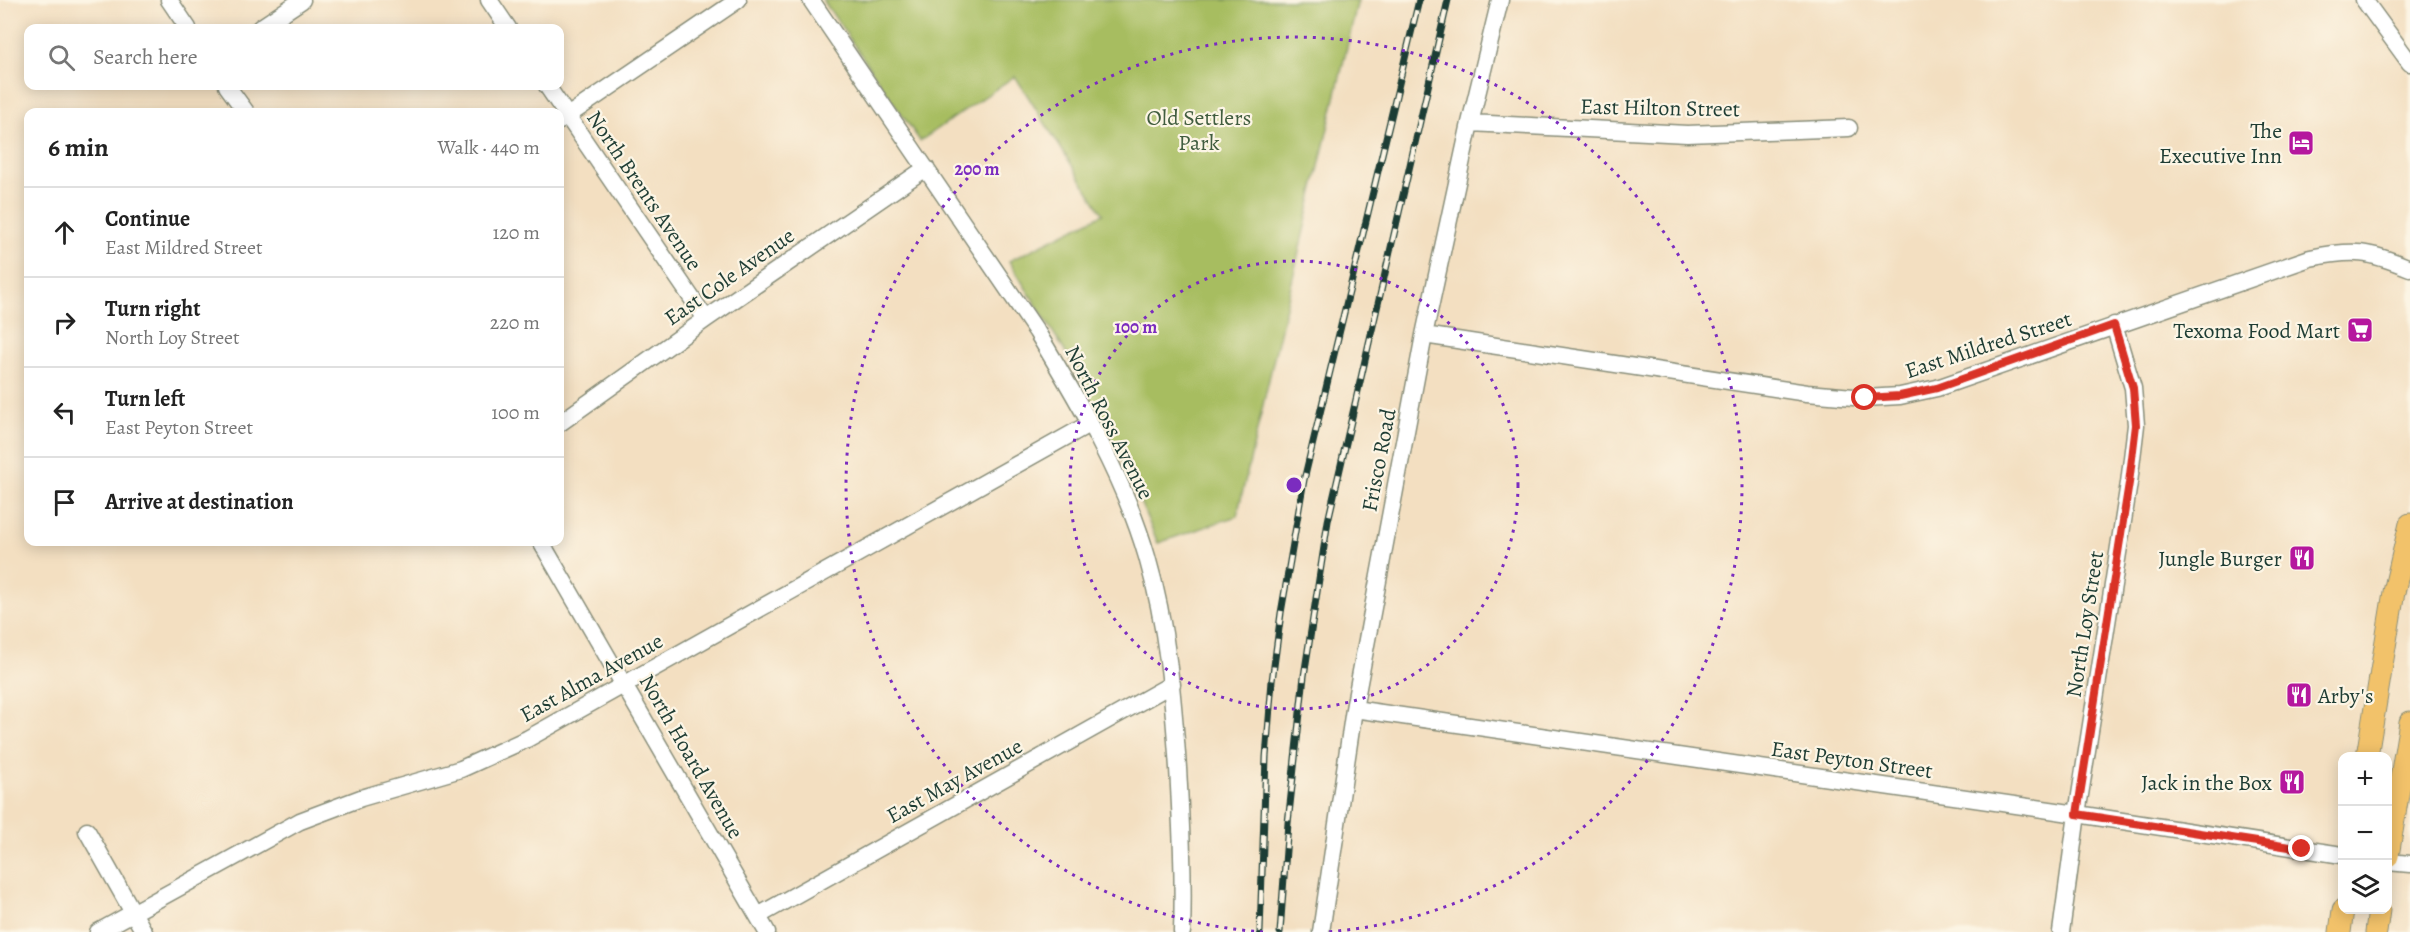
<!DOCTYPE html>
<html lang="en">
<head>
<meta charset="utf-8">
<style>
  body { margin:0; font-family:Alegreya,serif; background:#f2f2f2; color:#222 }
  .controls { position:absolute; right:18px; bottom:18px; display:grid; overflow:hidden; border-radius:12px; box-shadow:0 3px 15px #0003 }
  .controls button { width:54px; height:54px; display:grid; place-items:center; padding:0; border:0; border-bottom:2px solid #e0e0e0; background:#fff; color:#222; font:30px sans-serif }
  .stop { position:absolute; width:18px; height:18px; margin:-14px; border:4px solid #d93025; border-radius:50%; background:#fff }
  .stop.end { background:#d93025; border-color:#fff; box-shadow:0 2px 6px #0008 }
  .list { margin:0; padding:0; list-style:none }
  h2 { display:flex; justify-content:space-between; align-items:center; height:78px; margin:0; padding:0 24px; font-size:26px }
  h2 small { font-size:20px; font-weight:400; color:#767676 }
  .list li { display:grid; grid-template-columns:39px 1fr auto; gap:18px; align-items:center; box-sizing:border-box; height:90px; padding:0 24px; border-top:2px solid #e0e0e0 }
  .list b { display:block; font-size:22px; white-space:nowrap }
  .list p { margin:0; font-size:20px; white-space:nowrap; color:#767676 }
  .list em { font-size:20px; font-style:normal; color:#767676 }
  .icon { flex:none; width:33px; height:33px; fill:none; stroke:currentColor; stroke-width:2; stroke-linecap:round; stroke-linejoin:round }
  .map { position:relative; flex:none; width:2410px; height:932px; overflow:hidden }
  .search { position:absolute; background:#fff; box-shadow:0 3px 15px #0003; left:24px; top:24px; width:540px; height:66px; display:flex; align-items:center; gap:15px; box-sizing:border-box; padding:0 21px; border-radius:12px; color:#767676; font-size:22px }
  .panel { position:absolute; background:#fff; box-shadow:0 3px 15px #0003; left:24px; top:108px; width:540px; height:438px; border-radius:12px }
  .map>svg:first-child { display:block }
</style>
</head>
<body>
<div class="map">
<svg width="2410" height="932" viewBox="0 0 2410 932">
  <rect width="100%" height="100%" fill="#fcf5e5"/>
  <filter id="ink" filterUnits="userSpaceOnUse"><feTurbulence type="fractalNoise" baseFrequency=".0167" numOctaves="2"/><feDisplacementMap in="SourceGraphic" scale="12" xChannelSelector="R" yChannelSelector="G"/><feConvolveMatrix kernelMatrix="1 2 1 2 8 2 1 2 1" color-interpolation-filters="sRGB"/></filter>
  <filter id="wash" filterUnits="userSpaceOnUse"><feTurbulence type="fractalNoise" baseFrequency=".008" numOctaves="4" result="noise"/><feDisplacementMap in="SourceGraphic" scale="24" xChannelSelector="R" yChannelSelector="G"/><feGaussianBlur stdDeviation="1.35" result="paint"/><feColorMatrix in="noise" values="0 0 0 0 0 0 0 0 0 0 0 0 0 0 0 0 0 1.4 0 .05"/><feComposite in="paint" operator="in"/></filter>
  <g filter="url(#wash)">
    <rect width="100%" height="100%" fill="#f3dfc1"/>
    <path fill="#a7bd61" stroke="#637d4a" stroke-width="1.5" d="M823,0h535l-121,516 -79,27 -38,-87 -49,-95 -62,-100 94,-47 -88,-138 -95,65z"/>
  </g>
  <g filter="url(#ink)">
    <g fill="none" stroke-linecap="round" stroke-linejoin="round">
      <defs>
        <path id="minor" d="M169,0l19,28
          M489,0l19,28
          M811,0l226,332c42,70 87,145 110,225 20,69 26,139 31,211 3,54 6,110 4,164
          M2364,0l46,63
          M260,28l42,-28
          M227,86l19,26
          M547,86l159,233
          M560,121l178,-121
          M1470,123l217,11 162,-6
          M1424,335l383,58 58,5 35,-2 37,-8 373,-130c45,-9 58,-7 100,10
          M560,423l146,-104 220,-151
          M541,542l226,390
          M1354,709l723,105 265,41
          M87,831l57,101
          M2388,862l22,2
          M758,916l414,-232
          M98,932l202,-111 61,-23 100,-29 66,-30 562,-315
          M1321,932l33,-223 70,-374 46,-212 30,-123
          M2061,932l16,-118 52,-331 7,-58 -3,-37 -19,-63"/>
        <path id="major" d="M2367,756l27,-164 16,-68
          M2388,856l22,-134
          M2340,932l3,-22
          M2376,932l3,-22"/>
      </defs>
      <use href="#minor" stroke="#898e7a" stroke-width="19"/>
      <use href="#major" stroke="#898e7a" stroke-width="23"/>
      <use href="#minor" stroke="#fff" stroke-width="16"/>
      <use href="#major" stroke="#f2c26a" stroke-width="21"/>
      <defs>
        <path id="rail" d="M1260,932l6,-175 6,-76 9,-68 23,-133 115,-480
          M1280,932l8,-109 16,-147 24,-155 120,-521"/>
      </defs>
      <use href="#rail" stroke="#1f3d34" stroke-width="7"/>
      <use href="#rail" stroke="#fcf5e5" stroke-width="4.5" stroke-dasharray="14" stroke-linecap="butt"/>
    </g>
  </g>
  <g fill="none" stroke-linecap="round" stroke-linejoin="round" filter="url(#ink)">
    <path stroke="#d93025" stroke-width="8" d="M1865,398l35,-2 37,-8 177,-63 19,63 3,37 -7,58 -52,331 225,35"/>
  </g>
  <g fill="none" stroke="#7b2cbf" stroke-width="3" stroke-dasharray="3 6">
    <circle cx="1294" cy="485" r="224"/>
    <path d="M1263 932A448 448 0 1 1 1325 932"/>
  </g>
  <defs>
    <symbol id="hotel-square" viewBox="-11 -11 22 22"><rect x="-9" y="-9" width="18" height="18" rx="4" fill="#b5179e" stroke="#fcf5e5"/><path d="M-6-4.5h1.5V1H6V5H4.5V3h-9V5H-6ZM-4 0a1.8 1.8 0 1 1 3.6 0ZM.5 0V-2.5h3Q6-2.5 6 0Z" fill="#fff"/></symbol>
    <symbol id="supermarket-square" viewBox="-11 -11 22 22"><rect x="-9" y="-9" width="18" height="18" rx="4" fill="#b5179e" stroke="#fcf5e5"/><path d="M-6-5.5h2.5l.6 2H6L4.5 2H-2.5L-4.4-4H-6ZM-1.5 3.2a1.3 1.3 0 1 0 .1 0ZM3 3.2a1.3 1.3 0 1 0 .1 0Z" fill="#fff"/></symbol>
    <symbol id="restaurant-square" viewBox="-11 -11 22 22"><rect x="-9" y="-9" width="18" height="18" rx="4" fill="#b5179e" stroke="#fcf5e5"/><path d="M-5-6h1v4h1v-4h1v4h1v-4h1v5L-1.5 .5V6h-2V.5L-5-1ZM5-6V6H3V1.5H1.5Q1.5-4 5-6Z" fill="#fff"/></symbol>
  </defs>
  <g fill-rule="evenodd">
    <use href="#hotel-square" x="2286" y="128" width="30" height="30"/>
    <use href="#supermarket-square" x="2345" y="315" width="30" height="30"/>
    <use href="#restaurant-square" x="2287" y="543" width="30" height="30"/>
    <use href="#restaurant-square" x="2284" y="680" width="30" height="30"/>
    <use href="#restaurant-square" x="2277" y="767" width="30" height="30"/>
  </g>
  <g text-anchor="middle" stroke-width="4.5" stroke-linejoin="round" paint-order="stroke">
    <g font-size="22" fill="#1f3d34" stroke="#fcf5e5">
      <text transform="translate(1660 107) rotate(1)" y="8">East Hilton Street</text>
      <text transform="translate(645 190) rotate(56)" y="8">North Brents Avenue</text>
      <text transform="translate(729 276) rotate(-35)" y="8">East Cole Avenue</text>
      <text transform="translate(1988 344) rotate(-18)" y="8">East Mildred Street</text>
      <text transform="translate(1110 422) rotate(63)" y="8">North Ross Avenue</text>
      <text transform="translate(1378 460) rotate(-79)" y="8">Frisco Road</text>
      <text transform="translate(2084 624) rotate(-81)" y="8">North Loy Street</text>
      <text transform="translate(591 677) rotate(-29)" y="8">East Alma Avenue</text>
      <text transform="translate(692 756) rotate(60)" y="8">North Hoard Avenue</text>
      <text transform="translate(1852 759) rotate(8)" y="8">East Peyton Street</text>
      <text transform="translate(954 780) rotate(-29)" y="8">East May Avenue</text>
    </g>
    <g font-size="22" fill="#415d3f" stroke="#fcf5e5">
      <text x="1199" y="125">Old Settlers<tspan x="1199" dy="25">Park</tspan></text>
    </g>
    <g font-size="22" fill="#1f3d34" stroke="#fcf5e5" text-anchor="end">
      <text x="2282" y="138">The<tspan x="2282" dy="25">Executive Inn</tspan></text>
      <text x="2340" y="338">Texoma Food Mart</text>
      <text x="2282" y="566">Jungle Burger</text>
      <text x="2318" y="703" text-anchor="start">Arby's</text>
      <text x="2272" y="790">Jack in the Box</text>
    </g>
  </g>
  <circle cx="1294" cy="485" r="9" fill="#7b2cbf" stroke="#fcf5e5" stroke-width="3"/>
  <g font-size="18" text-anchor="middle" font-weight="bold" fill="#7b2cbf" stroke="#fcf5e5" stroke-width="4.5" stroke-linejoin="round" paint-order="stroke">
    <text x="977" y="175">200 m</text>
    <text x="1136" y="333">100 m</text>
  </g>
</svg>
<div class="controls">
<button>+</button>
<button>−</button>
<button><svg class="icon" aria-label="layers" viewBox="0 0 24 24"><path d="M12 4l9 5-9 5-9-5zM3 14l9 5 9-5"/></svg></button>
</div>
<div class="stop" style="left:1865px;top:398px"></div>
<div class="stop end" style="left:2302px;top:849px"></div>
<div class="search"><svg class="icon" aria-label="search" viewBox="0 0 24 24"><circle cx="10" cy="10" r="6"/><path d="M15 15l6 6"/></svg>Search here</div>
<section class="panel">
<h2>6 min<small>Walk · 440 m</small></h2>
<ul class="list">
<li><svg class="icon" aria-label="ahead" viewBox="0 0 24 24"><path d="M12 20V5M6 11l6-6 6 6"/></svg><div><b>Continue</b><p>East Mildred Street</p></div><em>120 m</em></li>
<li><svg class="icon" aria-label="right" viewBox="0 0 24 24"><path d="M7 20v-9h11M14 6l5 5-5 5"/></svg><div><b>Turn right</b><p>North Loy Street</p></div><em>220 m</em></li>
<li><svg class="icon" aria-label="left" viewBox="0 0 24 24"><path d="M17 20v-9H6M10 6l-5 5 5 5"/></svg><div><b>Turn left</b><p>East Peyton Street</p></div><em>100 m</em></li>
<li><svg class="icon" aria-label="arrive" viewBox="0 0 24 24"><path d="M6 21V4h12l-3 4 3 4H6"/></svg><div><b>Arrive at destination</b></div></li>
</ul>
</section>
</div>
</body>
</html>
